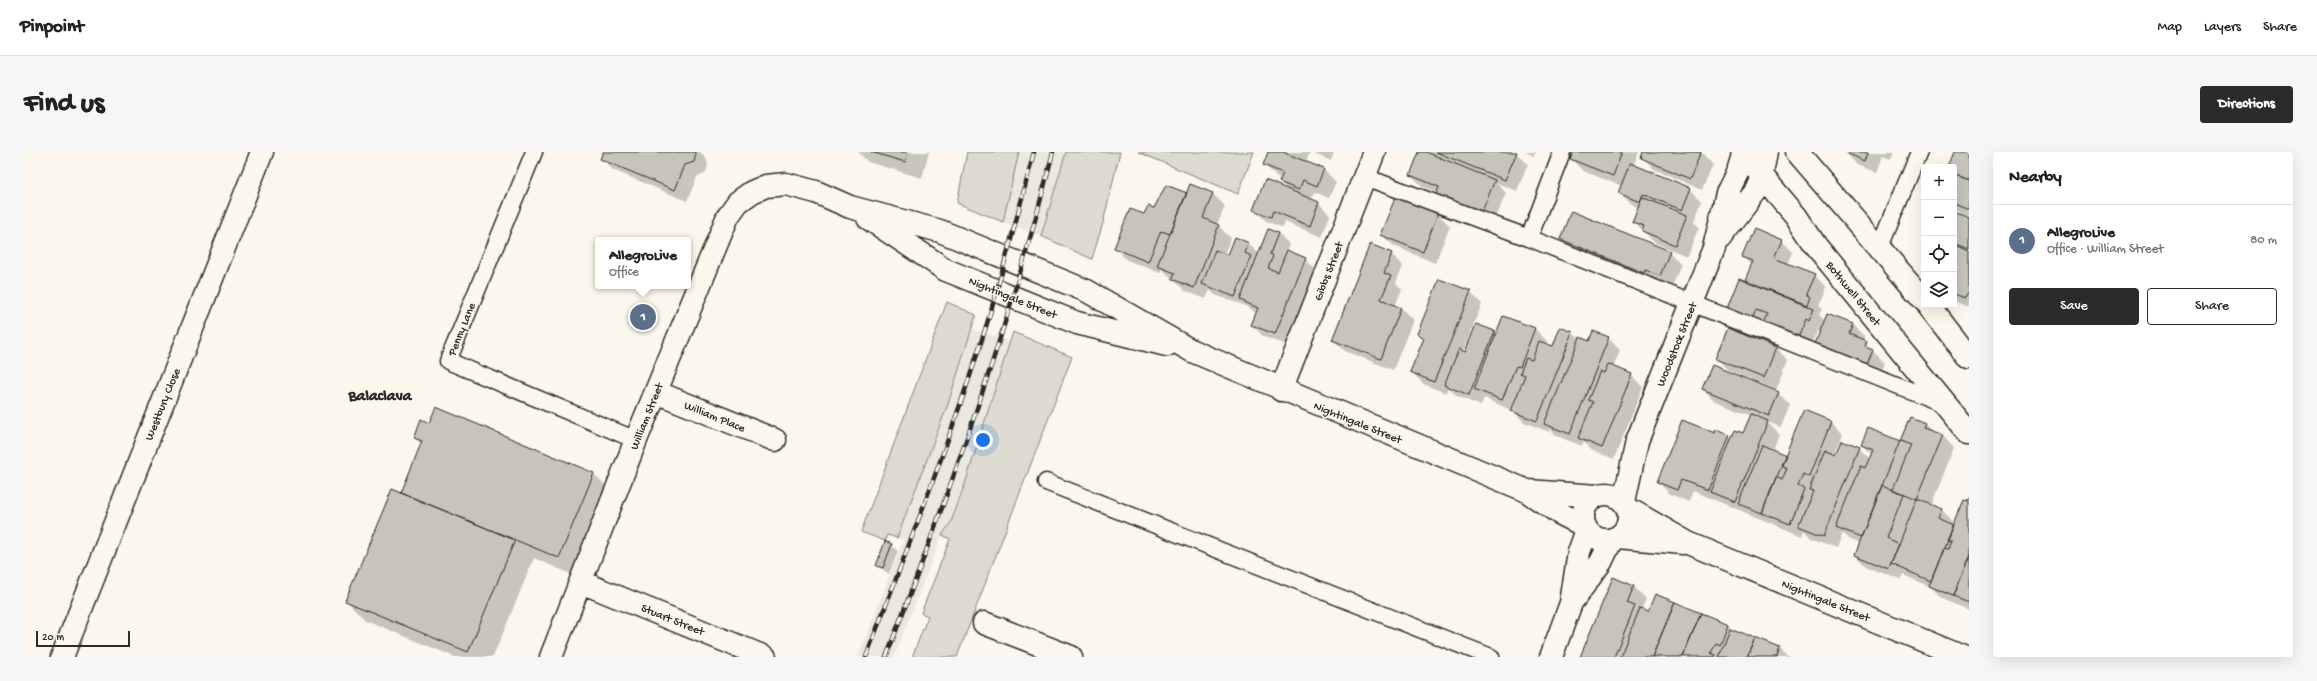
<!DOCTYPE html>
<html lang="en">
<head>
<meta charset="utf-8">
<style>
  body { margin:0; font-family:"Gochi Hand",sans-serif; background:#f6f6f6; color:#222 }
  .controls { position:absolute; right:12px; top:12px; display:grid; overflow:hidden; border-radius:4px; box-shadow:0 4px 16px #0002 }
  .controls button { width:36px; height:36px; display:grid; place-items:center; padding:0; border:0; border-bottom:1px solid #e0e0e0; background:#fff; color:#222; font:20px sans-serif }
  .scale { position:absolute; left:12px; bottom:10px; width:94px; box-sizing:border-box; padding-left:4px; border:2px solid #2b2b2b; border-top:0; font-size:11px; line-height:14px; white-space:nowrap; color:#2b2b2b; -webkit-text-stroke:3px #fbf7ec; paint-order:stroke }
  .you { position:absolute; left:959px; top:288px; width:14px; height:14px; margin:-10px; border:3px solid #fff; border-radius:50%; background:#1a73e8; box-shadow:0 0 0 6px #1a73e833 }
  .badge { display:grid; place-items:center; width:26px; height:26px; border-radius:50%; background:#2b2b2b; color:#fff; font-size:13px; font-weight:700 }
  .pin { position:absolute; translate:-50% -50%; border:2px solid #fff; box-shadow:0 1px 4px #0006 }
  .popup { position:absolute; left:571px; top:85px; width:96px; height:52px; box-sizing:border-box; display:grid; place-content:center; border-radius:4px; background:#fff; filter:drop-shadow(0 1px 3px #0005); font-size:13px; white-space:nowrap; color:#767676 }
  .popup b { font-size:15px; color:#222 }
  .popup::after { content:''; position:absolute; left:50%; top:100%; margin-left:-8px; border:8px solid transparent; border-top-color:#fff }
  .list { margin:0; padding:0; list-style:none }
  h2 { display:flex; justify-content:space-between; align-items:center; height:52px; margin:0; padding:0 16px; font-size:17px }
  h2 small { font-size:13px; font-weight:400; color:#767676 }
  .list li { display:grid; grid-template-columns:26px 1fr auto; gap:12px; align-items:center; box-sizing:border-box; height:72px; padding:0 16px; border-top:1px solid #e0e0e0 }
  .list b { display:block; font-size:15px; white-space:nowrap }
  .list p { margin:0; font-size:13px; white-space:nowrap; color:#767676 }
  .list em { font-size:13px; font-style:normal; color:#767676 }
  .actions { display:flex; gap:8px; padding:12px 16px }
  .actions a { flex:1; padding:9px 0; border:1px solid #2b2b2b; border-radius:4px; text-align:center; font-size:14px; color:#2b2b2b }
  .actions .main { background:#2b2b2b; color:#fff }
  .icon { flex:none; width:22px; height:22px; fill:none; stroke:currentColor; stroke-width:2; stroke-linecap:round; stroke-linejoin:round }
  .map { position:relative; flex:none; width:1945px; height:505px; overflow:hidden; border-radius:4px }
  header { display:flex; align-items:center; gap:24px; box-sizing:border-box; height:56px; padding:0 20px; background:#fff; border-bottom:1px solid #e0e0e0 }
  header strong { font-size:19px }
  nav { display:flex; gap:22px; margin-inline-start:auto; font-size:14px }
  .intro { display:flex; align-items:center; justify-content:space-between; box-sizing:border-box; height:96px; padding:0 24px }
  h1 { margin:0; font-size:28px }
  .button { padding:10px 18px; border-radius:4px; background:#2b2b2b; color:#fff; font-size:14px; font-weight:700 }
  main { display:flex; gap:24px; padding:0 24px }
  aside { flex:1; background:#fff; border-radius:4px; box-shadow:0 4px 16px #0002 }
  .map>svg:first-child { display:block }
</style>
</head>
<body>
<header>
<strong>Pinpoint</strong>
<nav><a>Map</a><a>Layers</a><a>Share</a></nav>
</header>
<div class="intro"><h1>Find us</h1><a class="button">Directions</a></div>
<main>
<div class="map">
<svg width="1945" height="505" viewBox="0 0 1945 505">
  <rect width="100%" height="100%" fill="#fbf7ec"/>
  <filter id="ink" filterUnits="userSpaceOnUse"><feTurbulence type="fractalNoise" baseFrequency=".025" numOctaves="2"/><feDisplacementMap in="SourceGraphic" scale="8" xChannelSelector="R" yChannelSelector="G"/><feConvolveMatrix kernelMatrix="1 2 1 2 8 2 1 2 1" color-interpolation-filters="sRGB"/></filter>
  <g filter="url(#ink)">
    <path fill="#ebe8de" d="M995,0h47l-25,84 -38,-14z
      M948,177l39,13 -46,142 -14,38 -9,13 -48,122h-36l45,-116 -6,-3 51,-134z"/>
    <path fill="#dddad0" stroke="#84827e" d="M943,0h52l-16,70 -46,-19z
      M1042,0h54l-17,71 -11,36 -51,-23z
      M1114,0h116l-16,42z
      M923,150l29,13 -28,89 -51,134 -10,-3 -2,6 -24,-9z
      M989,180l59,25 -115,300h-45l16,-41 -7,-3 29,-74 -8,-4 9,-13 14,-38z"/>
    <path fill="#0003" d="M580,0h96l6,6 2,8 -3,8 -8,3 -10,24 -74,-31 -12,-12z
      M834,0h71l-7,26 -54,-16z
      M1245,0h65l-3,9 -21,-9 -4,10 18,8 12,12 -7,16 -14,-6 -4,8 8,3 11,12 -8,22 -37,-15 -2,6 -17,-7 -12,-12 36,-17 -10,-10 2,-3 -6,-3 -12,-11z
      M1397,0l12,4 -4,-4h86l13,12 -11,27 -20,-8 9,10 -13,32 -55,-32 -15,-6 -12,-12z
      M1501,0h11l-2,4z
      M1550,0h65l-6,14 57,23 12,12 -8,21 5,5 -12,29 -32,-13 -22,-22 6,-13 -8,-4 -12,-12 3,-6 -39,-15 -12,-12z
      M1620,0h57l12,13 -11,25 -48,-21 -12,-12z
      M1821,0h49l-3,7 -8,-3 -6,16 -20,-7z
      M1932,0h13v64l-9,-4 -6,-6 2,-27 -2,-2v-10h-4z
      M1167,33l22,9 12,12 -8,19 14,13 -7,16 5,2 7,-18 13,6 10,10 19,-21 12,12 -3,6 18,8 12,12 -30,74 -23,-8 -12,-12 5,-11 -9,-7 -33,-12 -5,-5 -4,9 -21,-8 -23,-22 -2,4 -33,-13 -12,-12 29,-32 43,-21z
      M1373,45l41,17 12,12 -15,37 -41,-17 -12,-11z
      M1930,60l15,6v89l-15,-6v-42l3,-8 -3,-1z
      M1537,87l108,13 12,12 -9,23 -99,-36z
      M1757,88l12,12 -5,13 26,10 12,12 -8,19 4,3 -3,6 6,6 3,-6 25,10 12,12 -2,4 22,21 -7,17 -60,-49 -9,21 -70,-28 7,-41 6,-17 -9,-9z
      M1367,102l12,12 -7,17 6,6 -7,17 6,2 12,12 -20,50 -48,-19 -12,-11z
      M1446,140l12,12 -19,47 2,2 29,-21 2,2 7,-17 32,12 12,12 -2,4 8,3 19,-16 8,8 9,2 19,-4 12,12 -7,18 18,7 12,12 -29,72 -23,-9 -7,-8 -2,4 -25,-10 -7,-7 -1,3 -25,-10 -11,-11 -29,-13 -3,8 -24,-10 -9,-9 -2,6 -23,-9 -11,-12 12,-32 -6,-6z
      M1704,177l48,19 12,12 -12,30 -48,-20 -12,-12z
      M1679,237l75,4 12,12 -9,22 -14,-5 12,12 -6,16 13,6 18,-45 27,11 12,12 -9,21 3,1 22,-8 11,11 2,-4 -10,-10 6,-16 33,13 10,-24 14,6 8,8 10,4 11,12 -23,58 11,4 12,12 -2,3 2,1 15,-27v110l-27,-11 -11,-11 -28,-12 -2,5 -34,-13 -12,-12 5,-11 -11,-4 -7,-7 -6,15 -25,-10 -7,-8 -2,6 -109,-45 -4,11 -19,-8 -12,-12 58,-48 13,2 4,4 11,-6 8,-19 -37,-14z
      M391,286l179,36 19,19 -35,84 -44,-19 -41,99h-38l-90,-37 -18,-19 54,-107 21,-49z
      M862,390l12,9 -9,23 -12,-9z
      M1589,426l21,9 12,12 -5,11 87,14 5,6 47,19 7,7 5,1h-211z"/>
    <path fill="#c7c4bc" stroke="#2b2b2b" d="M579,0h93v2l-2,8 -9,3 -10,25 -75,-31z
      M847,0h37l-3,10z
      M1244,0h15l41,17 -7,17 -14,-6 -4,10 -20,-8 4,-9 -20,-8z
      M1395,0h7l69,28 -14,34 -45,-19 3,-8 -29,-12z
      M1412,0h81l-12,28z
      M1549,0h49l-9,24 -43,-17z
      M1619,0h58l-11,27 -49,-21z
      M1820,0h24l-3,9z
      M1931,0h14v29l-15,-6v-8h-5z
      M1606,11l61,25 -9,22 -39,-16 -3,8 -22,-9z
      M1932,24l13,5v28l-15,-6v-21z
      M1241,28l54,22 -9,24 -37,-15 -2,6 -18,-7z
      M1166,32l23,9 -10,25 16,7 -25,63 -22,-9 3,-6 -18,-7z
      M1142,33l21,8 -17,41 -9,-3 -13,31 -34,-14 16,-39 14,5 4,-8 6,2z
      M1372,44l42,17 -15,39 -43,-17z
      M1618,45l45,18 -12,30 -33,-14 2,-5 -12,-4z
      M1547,59l99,40 -10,25 -15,-6 -1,3 -84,-34z
      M1930,59l15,6v32l-15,-6z
      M1730,76l28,12 -8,18 41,16 -9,20 4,3 -3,8 -62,-25 8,-19 -11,-4z
      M1244,77l10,4 -8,21 3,2 -5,12 10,4 9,-22 19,8 -31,76 -24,-9 7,-17 -18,-8z
      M1211,85l14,6 -4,10 7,3 -17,41 -33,-13 13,-34 13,5z
      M1346,92l22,9 -8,20 7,3 -10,23 20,9 -20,51 -49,-19z
      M1934,94l11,5v41l-4,6 -11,-4v-38z
      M1715,126l75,31 -5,12 -3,-2 -9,21 -35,-14 5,-12 -11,-4 -4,11 -26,-10z
      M1415,127l32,12 -37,91 -24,-10 14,-34 -7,-4z
      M1803,162l26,10 -4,10 18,7 -2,5 8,3 -7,18 -52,-21z
      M1479,164l32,12 -15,39 -4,-1 -14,34 -28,-11z
      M1452,172l19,7 -26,64 -25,-10 15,-36 6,3z
      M1536,175l13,5 -36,89 -26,-10 14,-36 -5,-2 6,-15 6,2 7,-19 14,5z
      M1704,176l48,20 -12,30 -49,-19z
      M1569,179l16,6 -39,97 -26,-10 36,-87 9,4z
      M1584,212l24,10 -30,74 -24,-10 15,-36 -5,-2 12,-29 4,2z
      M1688,213l67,27 -10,24 -67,-27z
      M412,255l158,66 -35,85 -158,-65 21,-52 -8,-3 7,-19 8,4z
      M1780,258l27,11 -22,56 -6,-3 -5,12 6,3 -14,35 -28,-11 14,-36 6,3 5,-12 -6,-3z
      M1727,262l17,7 -33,81 -25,-10 25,-62 8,3z
      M1886,265l15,6 -2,5 20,7 -26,64 -24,-10 18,-44 -11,-4z
      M1658,268l33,13 1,-3 14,5 -22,55 -27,-10 -4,10 -20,-8z
      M1844,276l32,13 -39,97 -25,-10 25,-62 4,2 8,-18 -12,-5z
      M1818,288l18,7 -36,89 -26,-10 15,-35 -4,-1 16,-40 11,5z
      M1738,293l24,10 -24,58 -24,-9z
      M1858,333l22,9 -18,44 13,6 -10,25 -35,-14z
      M368,337l123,51 -47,112 -123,-51z
      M1945,345v60l-16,39 -24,-10 15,-38 4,1 3,-8 -4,-1 17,-40 3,1z
      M1893,347l25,10 -4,9 16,7 -23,56 -40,-17z
      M861,389l7,3 -9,24 -7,-2z
      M1945,405v45l-16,-6z
      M1589,425l21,9 -7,17 8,3 -21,51h-34z
      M1631,442l20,8 -23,55h-32l20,-49 8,3z
      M1651,450l26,11 -18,44h-31z
      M1677,461l27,11 -8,21 -4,-2 -5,10 5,2 -1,2h-32z
      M1706,476l25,10 -8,19h-28z
      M1731,486l25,10 -3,9h-30z"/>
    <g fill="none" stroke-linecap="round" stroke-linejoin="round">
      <defs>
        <path id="service" d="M510,0l-86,209 188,79
          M1341,25l164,61 415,166
          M1505,86l33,-86
          M1856,95l39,-95
          M1022,330l445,175"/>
        <path id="minor" d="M1718,0l54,64 20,30 153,187
          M1773,0l127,148
          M844,66l78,52 131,53 90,22
          M1696,86l36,-47 5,-12 5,-27
          M1904,153l41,53
          M1257,238l93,-238
          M632,240l119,48
          M1504,339l69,5
          M1559 365a23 23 0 1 1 46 0a23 23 0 1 1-46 0Z
          M1600,350l13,-61 77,-193 13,-55 11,-22 6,-19
          M1603,356l61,35 275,114
          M1593,385l66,6
          M557,430l184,75
          M1549,448l28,-38 11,-23
          M960,471l87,34
          M38,505l200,-505
          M527,505l85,-217 92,-224 10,-14 14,-10 14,-6 20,-2 30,8 34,15 90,24 147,60 105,60 333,139 34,23 26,13
          M1527,505l20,-54 8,-51 8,-22"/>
      </defs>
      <use href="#service" stroke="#2b2b2b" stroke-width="19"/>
      <use href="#minor" stroke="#2b2b2b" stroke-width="25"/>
      <use href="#service" stroke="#fbf7ec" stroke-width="16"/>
      <use href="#minor" stroke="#fbf7ec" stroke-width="22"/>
      <defs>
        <path id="rail" d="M842,505c41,-107 83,-214 118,-324 19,-60 34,-120 50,-181
          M862,505c64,-166 124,-332 167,-505"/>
      </defs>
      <use href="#rail" stroke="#2b2b2b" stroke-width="4.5"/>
      <use href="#rail" stroke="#fbf7ec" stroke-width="3" stroke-dasharray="9" stroke-linecap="butt"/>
    </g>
  </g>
  <g text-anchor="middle" stroke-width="3" stroke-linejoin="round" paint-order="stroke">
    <g font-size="12" fill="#2b2b2b" stroke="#fbf7ec">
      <text transform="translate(1304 119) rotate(-69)" y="4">Gibbs Street</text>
      <text transform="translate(1830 141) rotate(51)" y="4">Bothwell Street</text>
      <text transform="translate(989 145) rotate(22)" y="4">Nightingale Street</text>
      <text transform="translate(437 177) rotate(-68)" y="4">Penny Lane</text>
      <text transform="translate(1652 192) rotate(-68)" y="4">Woodstock Street</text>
      <text transform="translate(138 252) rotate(-68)" y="4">Westbury Close</text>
      <text transform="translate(622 264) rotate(-68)" y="4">William Street</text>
      <text transform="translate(691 264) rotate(22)" y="4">William Place</text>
      <text transform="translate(1334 270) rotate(22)" y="4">Nightingale Street</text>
      <text transform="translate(1802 448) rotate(22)" y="4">Nightingale Street</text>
      <text transform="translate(649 467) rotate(22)" y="4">Stuart Street</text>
    </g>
    <g font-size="16" font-weight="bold" fill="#2b2b2b" stroke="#fbf7ec">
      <text x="356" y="248">Balaclava</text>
    </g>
  </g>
</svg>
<div class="controls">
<button>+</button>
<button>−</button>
<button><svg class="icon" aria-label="locate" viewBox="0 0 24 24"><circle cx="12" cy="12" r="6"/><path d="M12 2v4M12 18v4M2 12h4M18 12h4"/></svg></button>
<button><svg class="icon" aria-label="layers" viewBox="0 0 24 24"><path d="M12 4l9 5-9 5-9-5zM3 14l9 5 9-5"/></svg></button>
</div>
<div class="scale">20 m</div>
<div class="you"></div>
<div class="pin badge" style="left:619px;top:165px;background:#5c6f8a">1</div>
<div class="popup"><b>AllegroLive</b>Office</div>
</div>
<aside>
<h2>Nearby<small></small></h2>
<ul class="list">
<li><span class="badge" style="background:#5c6f8a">1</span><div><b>AllegroLive</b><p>Office · William Street</p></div><em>80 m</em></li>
</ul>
<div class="actions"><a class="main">Save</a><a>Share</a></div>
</aside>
</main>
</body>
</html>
